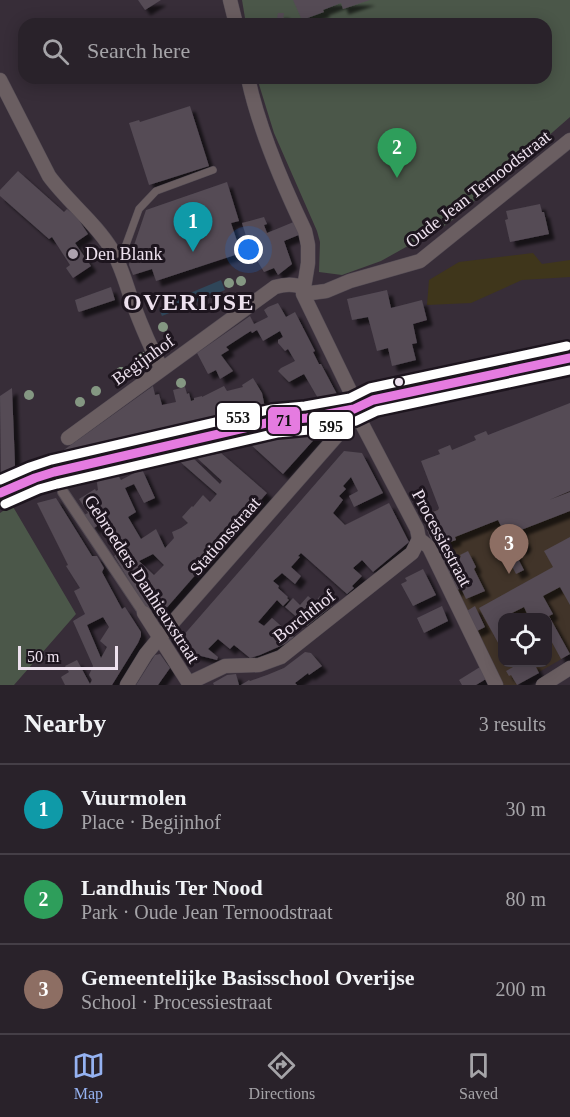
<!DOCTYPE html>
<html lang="en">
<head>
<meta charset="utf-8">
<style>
  body { margin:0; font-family:"Times New Roman",serif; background:#352f36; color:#f1f3f6 }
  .controls { position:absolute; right:18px; bottom:18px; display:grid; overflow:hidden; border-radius:12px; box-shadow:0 3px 15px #0003 }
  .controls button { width:54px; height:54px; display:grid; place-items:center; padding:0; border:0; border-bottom:2px solid #453f47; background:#29222a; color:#f1f3f6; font:30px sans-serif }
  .scale { position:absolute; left:18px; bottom:15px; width:100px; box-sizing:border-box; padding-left:6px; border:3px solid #ede1ee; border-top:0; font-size:16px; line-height:21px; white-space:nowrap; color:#ede1ee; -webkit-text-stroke:4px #1d151e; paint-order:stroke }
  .you { position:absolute; left:249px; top:250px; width:21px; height:21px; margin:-15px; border:4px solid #fff; border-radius:50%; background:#1a73e8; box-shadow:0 0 0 9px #1a73e833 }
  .badge { display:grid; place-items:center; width:39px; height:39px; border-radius:50%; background:#95b2f1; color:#fff; font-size:20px; font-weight:700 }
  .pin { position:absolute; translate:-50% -50px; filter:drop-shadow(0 2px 3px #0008) }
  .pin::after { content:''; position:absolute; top:32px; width:21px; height:18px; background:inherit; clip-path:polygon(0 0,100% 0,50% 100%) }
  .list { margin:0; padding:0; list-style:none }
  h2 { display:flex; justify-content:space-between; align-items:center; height:78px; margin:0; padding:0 24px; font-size:26px }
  h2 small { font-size:20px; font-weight:400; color:#a5a4a8 }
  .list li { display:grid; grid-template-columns:39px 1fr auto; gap:18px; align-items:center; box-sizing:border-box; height:90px; padding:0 24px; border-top:2px solid #453f47 }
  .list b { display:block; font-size:22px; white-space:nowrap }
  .list p { margin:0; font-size:20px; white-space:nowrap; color:#a5a4a8 }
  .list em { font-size:20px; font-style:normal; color:#a5a4a8 }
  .icon { flex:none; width:33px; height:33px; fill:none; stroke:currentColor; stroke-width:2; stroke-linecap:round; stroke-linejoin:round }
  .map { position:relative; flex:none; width:570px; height:685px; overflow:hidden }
  .search { position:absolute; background:#29222a; box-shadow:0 3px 15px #0003; left:18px; right:18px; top:18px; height:66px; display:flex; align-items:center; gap:15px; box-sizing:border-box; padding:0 21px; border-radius:18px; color:#a5a4a8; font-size:22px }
  .sheet { height:348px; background:#29222a }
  nav { display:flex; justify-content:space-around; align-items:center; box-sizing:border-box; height:84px; border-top:2px solid #453f47; background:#29222a; font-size:16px; color:#a5a4a8 }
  nav a { display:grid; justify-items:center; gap:3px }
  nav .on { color:#95b2f1 }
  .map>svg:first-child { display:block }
</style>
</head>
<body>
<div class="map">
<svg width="570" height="685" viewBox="0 0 570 685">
  <defs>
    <filter id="shadow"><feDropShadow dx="5.5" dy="5.5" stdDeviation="1.5" flood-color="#0009"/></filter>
  </defs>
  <rect width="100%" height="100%" fill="#372d38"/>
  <path fill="#413429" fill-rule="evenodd" d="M570,491v163l-53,31h-15l-80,-169 46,-18 12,29zM502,618h46v44h-46z"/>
  <path fill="#4b5749" d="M242,0h328v117l-121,106 -68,38 -39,14 -23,-3 1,-30 -3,-11 -43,-98 -17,-55h289v-54h-300z
    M12,505l64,109 -62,71h-14v-172z"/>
  <path fill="#3f361b" d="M533,253l9,11 28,-4v17l-48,3 -51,23 -44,2 2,-25 30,-18z"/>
  <path fill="#2f4659" d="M221,280l4,10 -63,26 -3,-7 13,-6 -1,-2z"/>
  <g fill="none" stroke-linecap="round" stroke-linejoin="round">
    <path stroke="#2f4659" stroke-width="4" d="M66,482l25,-5"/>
  </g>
  <path fill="#544b55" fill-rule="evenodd" filter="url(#shadow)" d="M138,0h23l-16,10z
    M293,0h77l-27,9 -2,-6 -18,7 1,2 -22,8z
    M278,13h6l-1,6h6v5l-13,-1z
    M190,106l19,60 -60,19 -20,-62 10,-3 1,2z
    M18,171l46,41 3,-3 10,8 11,17 -13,9 16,23 -18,12 -7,-10 4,-3 -18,-28 -3,2 -49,-43v-6z
    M227,182l12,39 -8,2 10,30 -85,28 -4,-12 -19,6 -4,-10 1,-8 16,-47z
    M540,204l2,8h2l5,22 -39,8 -5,-22 3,-1 -2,-8z
    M264,217l3,7 -3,1 3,8 29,-12 5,13 -17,7 8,23 -14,11 -4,-7 -10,4 -14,-23 -8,-26z
    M111,287l4,13 -36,12 -1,-1 -3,-11z
    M387,290l4,18 31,-8 5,20 -14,4 4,19 -5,1 4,16 -24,6 -4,-18 -11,3 -9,-34 -16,3 -5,-21z
    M278,303l8,14 9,-5 20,39 -2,1 6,12h2l18,34 -2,3 -17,4 -1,-5 -15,-26 -15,8 -11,-11 3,-3 14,-7 -7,-12 -3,2 -7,-8v-3l5,-3 -3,-6 -17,10 -6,-11 -5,3 -1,-2 -5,3 -20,13 3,3 -8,5 12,16 -13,8 -4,-9 -8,4 -11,-21 53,-37 4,8 14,-7 -4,-7 4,-3z
    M253,378l9,15 4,19 -200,46 -5,-6 92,-66 2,9 4,-1 3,11 14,-3 -3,-12 12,-3 2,7 2,-1 2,8 3,-1v-2l8,-2v1l22,-11 3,5 16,-4 -1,-2z
    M12,388l3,77 -1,4 -13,10 -1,-83z
    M570,403v88l-21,9 21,-8v19l-49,19 2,4 -14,7 15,29 -8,4 -19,-37 8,-3 -7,-14 -43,17 1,3 -11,4 3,9 -4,2 5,8 12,-6 -1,-2 8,-4 8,16 -2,2 11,22 -19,8 -5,-11 -6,3 -22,-45 -11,-30 16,-6 1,-2 -18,-47 19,-7 -2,-4 12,-5 2,5 24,-10 -2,-4 12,-5 2,4z
    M319,427l1,6 -37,41 -34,-31z
    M344,451l18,2 21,40 -29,14 -5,-11 9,-5 -7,-14 -8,9 3,3 -7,7 4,4 -10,13 12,12 44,-22 20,39 -36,30 -11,-12 -9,8 9,8 -10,10 2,2 -7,6 -46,-41 -3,3 2,1 -9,10 10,9 -6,8 -13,-11 -9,8 6,5 -1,2 10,9 -1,1 2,2 -6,6 -6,-6 -19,22 6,4 8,-8 22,19 -9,7 -25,11 -10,3 -16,-13 -4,4 -12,-10 -10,10 10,8 -1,3 -24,-6 -8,-6 -4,-6 1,-5z
    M221,453l46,40 -104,119 -15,-1 -34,-55 5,-3 -4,-7 -4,-2 -8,-13 4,-2 -4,-7 -9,6 -10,-13 4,-2 -9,-14 16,-10 1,2 2,-1 -1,-7 1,-4 20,-4 3,5 21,-11 13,29 -11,5 -10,-19 -9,4 11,24 -8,5 13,22 15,-10 9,19 9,-10 -2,-6 9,-4 7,-5 -6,-6 10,-11 1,1 10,-12 7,7 7,-8 -39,-34 14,-3 28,27 2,-3 -25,-23zM153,554l11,11 -10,10 -15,-14z
    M56,498l36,58h5l7,12 -2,4 20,37 3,-2 16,25v4l-3,7 -26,42h-47l-4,-8 8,-5 -4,-6 12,-6 13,24 2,-4 -3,-5 4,-9 -20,-45 12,-7 -11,-23 6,-3 -14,-22 2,-1 -31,-62zM103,617l6,10 -9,14 7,6 -6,11 -14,-33z
    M570,537v68l-10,-18 -17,9 10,18 -4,2 21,38 -9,5 -13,-24v-17h-19l-5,-11 -14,7 -3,2 1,2h-6v32l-23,-42 74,-41 -9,-16z
    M517,538h6l3,6 -3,5h-6l-3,-6z
    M423,569l13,26 -23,11 -12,-22 6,-3 -2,-3z
    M308,596l7,6 5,-6 12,10 -25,20 -22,-19 8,-9 7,7z
    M442,606l6,15 -24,12 -7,-15z
    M475,606l10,21 -10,5 -10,-20z
    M305,652l6,1 11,13 -13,9 -1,-2 -13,10 2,2h-56l8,-5 1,1 17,-6 17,-7z
    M160,654l10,14 -12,17h-22l19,-30z
    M510,663h24l5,10 -22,12 -6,-10 -2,1 -3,-5 7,-4z
    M480,667l6,12 -10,6h-14l-3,-5z
    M236,674l3,11h-25l-1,-2 14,-8z"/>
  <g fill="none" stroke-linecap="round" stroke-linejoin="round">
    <defs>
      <path id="service" d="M120,261l19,-52 17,-18 57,-21"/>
      <path id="pedestrian" d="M63,492l81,121"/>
      <path id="minor" d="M230,0l6,24
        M248,78c11,52 34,105 57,153l3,14v18l-5,31 50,103 1,12 8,15 55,105 2,10 10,8 67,138
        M0,80l49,96c19,26 46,46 63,74 9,15 14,34 20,51 9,24 18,46 30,68
        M303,294l23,-3 24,-10 70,-20 150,-121
        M68,438l207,-151c10,-3 19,-4 28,1
        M144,613l46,72
        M189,683l36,-17 34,-1 22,-8 131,-104 7,-14
        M127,685l19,-31 14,-17 182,-207 16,-13
        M543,685l27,-17"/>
      <path id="secondary" d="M0,493l35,-15 19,-6 79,-19 142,-32 32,-3 47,-9 19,-9 197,-42"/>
    </defs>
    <use href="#service" stroke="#534b54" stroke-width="8"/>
    <use href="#pedestrian" stroke="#534b54" stroke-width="12"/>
    <use href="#minor" stroke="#534b54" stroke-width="15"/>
    <use href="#secondary" stroke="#534b54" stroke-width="21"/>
    <use href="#service" stroke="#6a5e61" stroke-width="7"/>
    <use href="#pedestrian" stroke="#6a5e61" stroke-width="10"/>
    <use href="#minor" stroke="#6a5e61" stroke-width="14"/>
    <use href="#secondary" stroke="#78686b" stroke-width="20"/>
    <defs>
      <path id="bus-1" d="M0,493l35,-15 19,-6 221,-51 32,-3 47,-9 19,-9 197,-42"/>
      <path id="bus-2" d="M5,504l34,-15 18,-5 220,-51 32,-3 47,-9 21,-10 193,-41"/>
      <path id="bus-3" d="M0,480l30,-13 21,-7 221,-51 33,-3 45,-8 20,-10 197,-42"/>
    </defs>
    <use href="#bus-1" stroke="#1d151e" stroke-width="14"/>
    <use href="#bus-2" stroke="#1d151e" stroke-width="14"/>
    <use href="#bus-3" stroke="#1d151e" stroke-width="14"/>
    <use href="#bus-1" stroke="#e57be0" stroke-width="9"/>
    <use href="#bus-2" stroke="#fff" stroke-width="9"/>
    <use href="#bus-3" stroke="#fff" stroke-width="9"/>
  </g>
  <g fill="#849782">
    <circle cx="241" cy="281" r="5"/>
    <circle cx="229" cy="283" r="5"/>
    <circle cx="163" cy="327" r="5"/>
    <circle cx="142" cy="357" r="5"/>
    <circle cx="121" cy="372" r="5"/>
    <circle cx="181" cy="383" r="5"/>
    <circle cx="96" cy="391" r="5"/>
    <circle cx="29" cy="395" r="5"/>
    <circle cx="80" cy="402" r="5"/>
  </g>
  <circle fill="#ada2ae" stroke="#1d151e" stroke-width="2" cx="73" cy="254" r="6"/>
  <circle fill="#ede1ee" stroke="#1d151e" stroke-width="2" cx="399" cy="382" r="5"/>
  <g text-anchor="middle" stroke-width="6" stroke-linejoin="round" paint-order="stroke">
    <g font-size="18" fill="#ede1ee" stroke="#1d151e">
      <text transform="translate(478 189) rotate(-38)" y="6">Oude Jean Ternoodstraat</text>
      <text transform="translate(143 360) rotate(-36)" y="6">Begijnhof</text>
      <text transform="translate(225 536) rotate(-49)" y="6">Stationsstraat</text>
      <text transform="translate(442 538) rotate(62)" y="6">Processiestraat</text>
      <text transform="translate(142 579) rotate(57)" y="6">Gebroeders Danhieuxstraat</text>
      <text transform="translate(304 616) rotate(-38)" y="6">Borchthof</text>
    </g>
    <g font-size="18" fill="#ede1ee" stroke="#1d151e" text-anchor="start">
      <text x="85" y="260">Den Blank</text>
    </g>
    <g font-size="24" font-weight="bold" letter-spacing="1.5" fill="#ede1ee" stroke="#1d151e">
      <text x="189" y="310">OVERIJSE</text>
    </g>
  </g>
  <g stroke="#1d151e" stroke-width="2">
    <rect x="216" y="402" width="45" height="29" rx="6" fill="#fff"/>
    <rect x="267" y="406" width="34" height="29" rx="6" fill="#e57be0"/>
    <rect x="308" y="411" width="46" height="29" rx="6" fill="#fff"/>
  </g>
  <g font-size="16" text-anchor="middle" font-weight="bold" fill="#111">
    <text x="238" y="423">553</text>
    <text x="284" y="426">71</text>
    <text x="331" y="432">595</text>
  </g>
</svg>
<div class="controls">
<button><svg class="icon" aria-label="locate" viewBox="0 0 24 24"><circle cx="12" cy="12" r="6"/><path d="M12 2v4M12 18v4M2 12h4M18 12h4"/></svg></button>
</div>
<div class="scale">50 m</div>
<div class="you"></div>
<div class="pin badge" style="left:193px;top:252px;background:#0f9aa8">1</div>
<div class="pin badge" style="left:397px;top:178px;background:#2e9e5b">2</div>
<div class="pin badge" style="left:509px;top:574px;background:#8d6e63">3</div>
<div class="search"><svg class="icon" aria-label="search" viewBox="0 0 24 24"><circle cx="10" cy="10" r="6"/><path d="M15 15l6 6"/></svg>Search here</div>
</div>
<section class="sheet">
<h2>Nearby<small>3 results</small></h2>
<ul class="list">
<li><span class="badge" style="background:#0f9aa8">1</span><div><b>Vuurmolen</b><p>Place · Begijnhof</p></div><em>30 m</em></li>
<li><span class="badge" style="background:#2e9e5b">2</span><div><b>Landhuis Ter Nood</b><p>Park · Oude Jean Ternoodstraat</p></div><em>80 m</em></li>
<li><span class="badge" style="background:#8d6e63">3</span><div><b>Gemeentelijke Basisschool Overijse</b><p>School · Processiestraat</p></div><em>200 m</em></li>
</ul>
</section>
<nav>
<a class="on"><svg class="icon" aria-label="map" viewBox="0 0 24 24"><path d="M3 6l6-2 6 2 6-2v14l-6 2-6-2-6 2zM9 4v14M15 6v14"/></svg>Map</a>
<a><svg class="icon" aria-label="directions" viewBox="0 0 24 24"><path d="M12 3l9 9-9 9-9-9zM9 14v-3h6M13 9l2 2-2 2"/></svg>Directions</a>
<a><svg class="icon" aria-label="saved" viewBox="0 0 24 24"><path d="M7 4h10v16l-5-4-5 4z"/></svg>Saved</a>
</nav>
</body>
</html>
